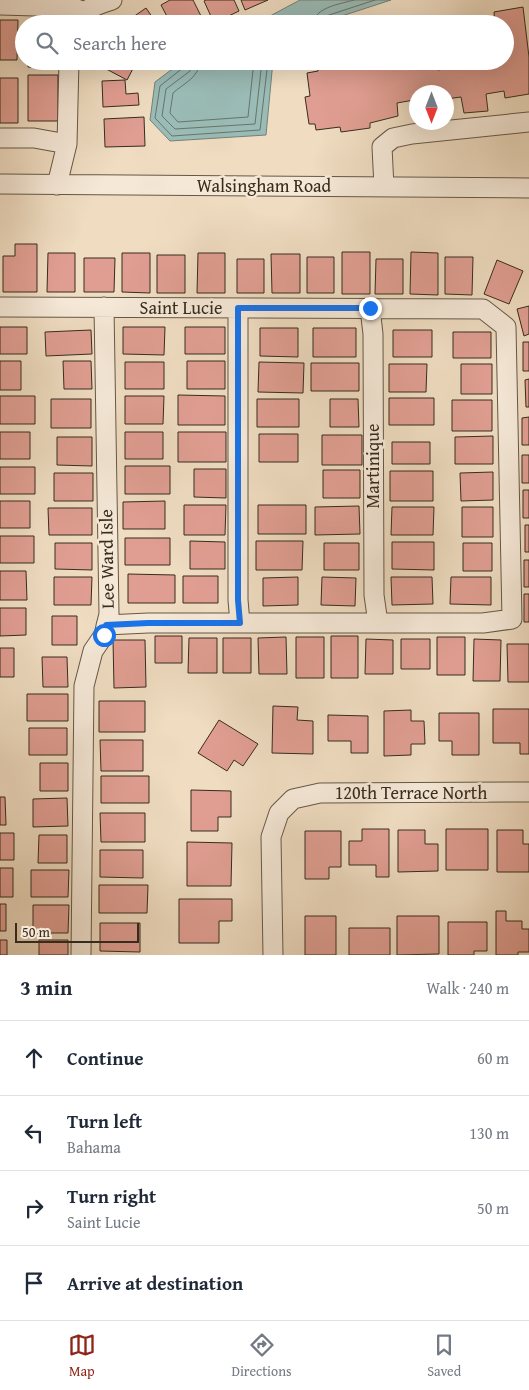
<!DOCTYPE html>
<html lang="en">
<head>
<meta charset="utf-8">
<style>
  body { margin:0; font-family:"Gentium Book Plus",serif; background:#f2f2f3; color:#1f2937 }
  .compass { position:absolute; left:409px; top:85px; width:45px; height:45px; border-radius:50%; background:#fff; box-shadow:0 5px 20px #0002; rotate:180deg }
  .scale { position:absolute; left:15px; bottom:12px; width:124px; box-sizing:border-box; padding-left:5px; border:2px solid #372c1e; border-top:0; font-size:14px; line-height:18px; white-space:nowrap; color:#372c1e; -webkit-text-stroke:4px #f5e8d7; paint-order:stroke }
  .stop { position:absolute; width:15px; height:15px; margin:-11px; border:4px solid #1a73e8; border-radius:50%; background:#fff }
  .stop.end { background:#1a73e8; border-color:#fff; box-shadow:0 1px 5px #0008 }
  .list { margin:0; padding:0; list-style:none }
  h2 { display:flex; justify-content:space-between; align-items:center; height:65px; margin:0; padding:0 20px; font-size:21px }
  h2 small { font-size:16px; font-weight:400; color:#747a83 }
  .list li { display:grid; grid-template-columns:32px 1fr auto; gap:15px; align-items:center; box-sizing:border-box; height:75px; padding:0 20px; border-top:1px solid #e0e1e3 }
  .list b { display:block; font-size:19px; white-space:nowrap }
  .list p { margin:0; font-size:16px; white-space:nowrap; color:#747a83 }
  .list em { font-size:16px; font-style:normal; color:#747a83 }
  .icon { flex:none; width:28px; height:28px; fill:none; stroke:currentColor; stroke-width:2; stroke-linecap:round; stroke-linejoin:round }
  .map { position:relative; flex:none; width:529px; height:955px; overflow:hidden }
  .search { position:absolute; background:#fff; box-shadow:0 5px 20px #0002; left:15px; right:15px; top:15px; height:55px; display:flex; align-items:center; gap:12px; box-sizing:border-box; padding:0 18px; border-radius:28px; color:#747a83; font-size:19px }
  .sheet { height:365px; background:#fff }
  nav { display:flex; justify-content:space-around; align-items:center; box-sizing:border-box; height:70px; border-top:1px solid #e0e1e3; background:#fff; font-size:14px; color:#747a83 }
  nav a { display:grid; justify-items:center; gap:2px }
  nav .on { color:#8f2418 }
  .map>svg:first-child { display:block }
</style>
</head>
<body>
<div class="map">
<svg width="529" height="955" viewBox="0 0 529 955">
  <rect width="100%" height="100%" fill="#efdcc1"/>
  <filter id="stains"><feTurbulence type="fractalNoise" baseFrequency=".004" numOctaves="4"/><feColorMatrix values="0 0 0 0 .2 0 0 0 0 .09 0 0 0 0 .02 0 0 0 .5 -.17"/></filter>
  <radialGradient id="worn" r=".72"><stop offset=".6" stop-color="#630" stop-opacity="0"/><stop offset="1" stop-color="#630" stop-opacity=".3"/></radialGradient>
  <path fill="#9abbb6" stroke="#728279" d="M300,0h91l-74,24h-62z
    M185,61h88l-7,74 -96,6 -20,-21 5,-38 20,-15z"/>
  <g fill="none" stroke-linecap="round" stroke-linejoin="round">
    <path stroke="#68746a" stroke-width="1" d="M313,24c1,-17 28,-20 41,-24
      M319,24l1,-5 3,-2 52,-17
      M186,61l-2,6 -24,19 -5,32 17,18 88,-6 8,-69
      M193,61l-3,10 -24,18 -4,27 13,13 80,-5 7,-63
      M200,61c-1,17 -16,22 -27,32l-3,20 8,9 70,-5 6,-56"/>
  </g>
  <path fill="#e09e92" stroke="#372c1e" d="M170,0h23l12,24h-34l-10,-19z
    M206,0h28l5,11 -25,12 -10,-22z
    M241,0h27l-23,10z
    M523,7l6,50v37l-24,4 -1,-7 -18,3 2,17 -24,2 -3,-16 -15,2v-7h-30v19h-1l-1,-11 -17,3 1,13 -28,7v5l-29,4 -1,-5 -24,3 -1,-6h-6l-4,-27 5,-1 -3,-23 11,-2v-5l12,-2 -1,-3h60l1,2h5l1,4 11,-2 -1,-4h31l1,9 18,-3 -1,-6h33l1,2 16,-2v-37h-10l-1,-12z
    M146,8l11,16h-34z
    M0,20h18l-1,40h-17z
    M28,61h31l-1,8 -30,-2z
    M96,61h41l-10,19 -32,-17z
    M28,75h30v46h-30z
    M0,78h18v45h-18z
    M125,80l1,14 12,-1 1,12 -36,2 -1,-26z
    M144,117l1,29 -40,1 -1,-28z
    M15,244h22v48h-34v-36h12z
    M342,252h28v42h-28z
    M411,252l27,1v42l-28,-1z
    M48,253h27v39h-28z
    M122,253h28v40l-28,-1z
    M198,253h27v40h-28z
    M271,254h29v39h-28z
    M157,255h28v38h-28z
    M307,257h27v36h-27z
    M445,257h28l-1,38 -27,-1z
    M84,258h31l-1,34h-30z
    M237,259h27v34h-27z
    M376,259h27v35h-28z
    M497,260l26,11 -14,33 -25,-10z
    M529,306v28l-5,2 -7,-27z
    M0,327h27v27h-27z
    M123,327h42l-1,28 -41,-1z
    M185,327h40v27h-40z
    M260,328h38v29l-38,-1z
    M313,328h43v29h-43z
    M91,330l1,24 -46,2 -1,-24z
    M393,330h39v27h-39z
    M453,332h38v26h-38z
    M523,342h6v29h-6z
    M0,361h21v29h-21z
    M63,361h28l1,28h-28z
    M187,361h38v28h-38z
    M125,362h39v27h-39z
    M259,362l45,1 -1,30 -45,-1z
    M311,363h48v28h-48z
    M389,364h38l-1,28h-37z
    M461,364h31v30h-31z
    M529,379v28h-3l-1,-27z
    M178,395l47,1v29h-47z
    M0,396h35v28h-35z
    M125,396h39l-1,28h-38z
    M389,398h45v27h-45z
    M51,399h40v29h-40z
    M257,399h42v28h-42z
    M330,399h28l1,28h-29z
    M452,400h40v31h-40z
    M529,417v28h-7v-27z
    M0,432h30v27h-30z
    M125,432h38v27h-38z
    M178,432h48v30h-48z
    M259,434h39v28h-39z
    M322,435h40v30h-40z
    M493,436v28h-38v-27z
    M57,437h35v29l-35,-1z
    M392,442h38v22h-38z
    M522,455h7v28h-7z
    M125,466h45v28h-45z
    M0,467h35v27h-35z
    M194,469h32v29l-32,-1z
    M323,470h37v28h-37z
    M390,471h43v30h-43z
    M493,472v28l-32,1 -1,-28z
    M54,473h39v28h-39z
    M523,490h6v28h-6z
    M0,501h30v27h-30z
    M165,501v28h-42v-27z
    M184,505h42l-1,30h-41z
    M258,505h48v29h-48z
    M359,506l1,28 -45,1v-28z
    M392,507h42l-1,28h-42z
    M462,507h31v30h-31z
    M48,508h44v27h-43z
    M525,525h4v27h-4z
    M0,536h34v27h-34z
    M125,538h45v27h-45z
    M190,541l35,1v27h-35z
    M256,541h47l-1,29h-46z
    M392,542h42v28l-42,-1z
    M55,543h37v27l-37,-1z
    M324,543h35v27h-35z
    M463,543h29v28h-29z
    M524,560h5v27h-5z
    M0,571h26l1,29h-27z
    M128,574l47,1v28h-47z
    M183,576h35v27h-35z
    M54,577h38l-1,28h-37z
    M298,577v28l-35,1v-28z
    M322,577l34,1 -1,28 -34,-1z
    M391,577h41l1,27 -41,1z
    M451,577h40v28l-41,-1z
    M524,594h5v28h-5z
    M0,608h26v27l-26,1z
    M52,616h25v29h-25z
    M155,636h27v27h-27z
    M331,636h27v42h-27z
    M286,637l1,37h-28l-1,-36z
    M296,637h28v41h-28z
    M437,637h28v38h-28z
    M189,638h28v35h-29z
    M223,638h28v35h-28z
    M366,639l27,1v34h-28z
    M401,639h29v30h-29z
    M474,639l27,1 -1,41h-27z
    M113,640h32l1,47 -32,1z
    M507,644h22v38h-21z
    M0,648h14v29h-14z
    M42,657h25l1,30h-25z
    M27,694h41v27h-41z
    M99,701h46v31h-46z
    M273,706l25,1 -1,13 16,1v33l-41,-1z
    M493,709h36v45h-9v-11h-27z
    M411,710v11h13l1,23h-14v11l-27,1v-45z
    M439,713h40v42h-27v-14h-13z
    M328,715l40,1v37h-17v-12h-23z
    M219,720l39,24 -15,22 -9,-6 -7,11 -29,-18z
    M29,728h38v27h-38z
    M100,740h43v31h-42z
    M40,763h28v28h-28z
    M101,776h48v27h-48z
    M191,790l40,1v26h-13v14h-27z
    M0,797h5l1,28h-6z
    M67,798l1,28 -35,1v-28z
    M100,813h45v29h-44z
    M362,829h27v48h-13v-12h-27v-24h13z
    M446,829h42v41h-42z
    M398,830h27v14h13v27l-40,1z
    M497,830h26v14h6v28h-32z
    M305,831h36v36h-12v12h-24z
    M0,833h14v27h-14z
    M39,835h28v28h-29z
    M187,842l45,1 -1,43h-44z
    M100,850h43v28l-43,-1z
    M0,868h13v29h-13z
    M31,870h38l-1,27h-37z
    M99,885h49l-1,28h-48z
    M179,899h53v22h-13v22h-40z
    M0,904h6v27h-6z
    M33,905h36l-1,28h-35z
    M496,911h10v10h16v8h7v23h-11v3h-22z
    M305,916h31v39h-31z
    M397,916h42v38l-42,1z
    M448,922h39v29h-13v4h-26z
    M100,923h40v29l-40,-1z
    M349,928h41v27h-41z
    M0,940h7v15h-7z
    M39,940h29v15h-29z"/>
  <g fill="none" stroke-linecap="round" stroke-linejoin="round">
    <defs>
      <path id="minor" d="M0,5l71,2 14,5
        M74,24c8,-15 23,-19 38,-24
        M0,138h34l33,6
        M0,184l529,4
        M57,185l10,-41 2,-83
        M384,187l-2,-40 11,-9 19,-4 117,-12
        M0,307l483,2 23,18 6,292 -29,4h-335l-42,2
        M238,308v292l2,23
        M370,308l3,26 1,261 4,28
        M81,955l3,-269 9,-35 11,-16 5,-21 -5,-307
        M273,955l-2,-118 8,-24 14,-14 27,-6 209,-1"/>
    </defs>
    <use href="#minor" stroke="#655847" stroke-width="21"/>
    <use href="#minor" stroke="#f5e8d7" stroke-width="19"/>
  </g>
  <g fill="none" stroke-linecap="round" stroke-linejoin="round">
    <path stroke="#1a73e8" stroke-width="6" d="M104,635l2,-10 42,-2h92l-2,-23v-292h132"/>
  </g>
  <g text-anchor="middle" stroke-width="5" stroke-linejoin="round" paint-order="stroke">
    <g font-size="18" fill="#372c1e" stroke="#f5e8d7">
      <text x="264" y="192">Walsingham Road</text>
      <text x="181" y="314">Saint Lucie</text>
      <text transform="translate(373 466) rotate(-90)" y="6">Martinique</text>
      <text transform="translate(107 559) rotate(-91)" y="6">Lee Ward Isle</text>
      <text x="411" y="799">120th Terrace North</text>
    </g>
  </g>
  <rect width="100%" height="100%" filter="url(#stains)"/>
  <rect width="100%" height="100%" fill="url(#worn)"/>
</svg>
<svg class="compass" viewBox="-18 -18 36 36"><path d="M0-13l5 13h-10z" fill="#e53935"/><path d="M0 13l5-13h-10z" fill="#747a83"/></svg>
<div class="scale">50 m</div>
<div class="stop" style="left:104px;top:635px"></div>
<div class="stop end" style="left:370px;top:308px"></div>
<div class="search"><svg class="icon" aria-label="search" viewBox="0 0 24 24"><circle cx="10" cy="10" r="6"/><path d="M15 15l6 6"/></svg>Search here</div>
</div>
<section class="sheet">
<h2>3 min<small>Walk · 240 m</small></h2>
<ul class="list">
<li><svg class="icon" aria-label="ahead" viewBox="0 0 24 24"><path d="M12 20V5M6 11l6-6 6 6"/></svg><div><b>Continue</b></div><em>60 m</em></li>
<li><svg class="icon" aria-label="left" viewBox="0 0 24 24"><path d="M17 20v-9H6M10 6l-5 5 5 5"/></svg><div><b>Turn left</b><p>Bahama</p></div><em>130 m</em></li>
<li><svg class="icon" aria-label="right" viewBox="0 0 24 24"><path d="M7 20v-9h11M14 6l5 5-5 5"/></svg><div><b>Turn right</b><p>Saint Lucie</p></div><em>50 m</em></li>
<li><svg class="icon" aria-label="arrive" viewBox="0 0 24 24"><path d="M6 21V4h12l-3 4 3 4H6"/></svg><div><b>Arrive at destination</b></div></li>
</ul>
</section>
<nav>
<a class="on"><svg class="icon" aria-label="map" viewBox="0 0 24 24"><path d="M3 6l6-2 6 2 6-2v14l-6 2-6-2-6 2zM9 4v14M15 6v14"/></svg>Map</a>
<a><svg class="icon" aria-label="directions" viewBox="0 0 24 24"><path d="M12 3l9 9-9 9-9-9zM9 14v-3h6M13 9l2 2-2 2"/></svg>Directions</a>
<a><svg class="icon" aria-label="saved" viewBox="0 0 24 24"><path d="M7 4h10v16l-5-4-5 4z"/></svg>Saved</a>
</nav>
</body>
</html>
